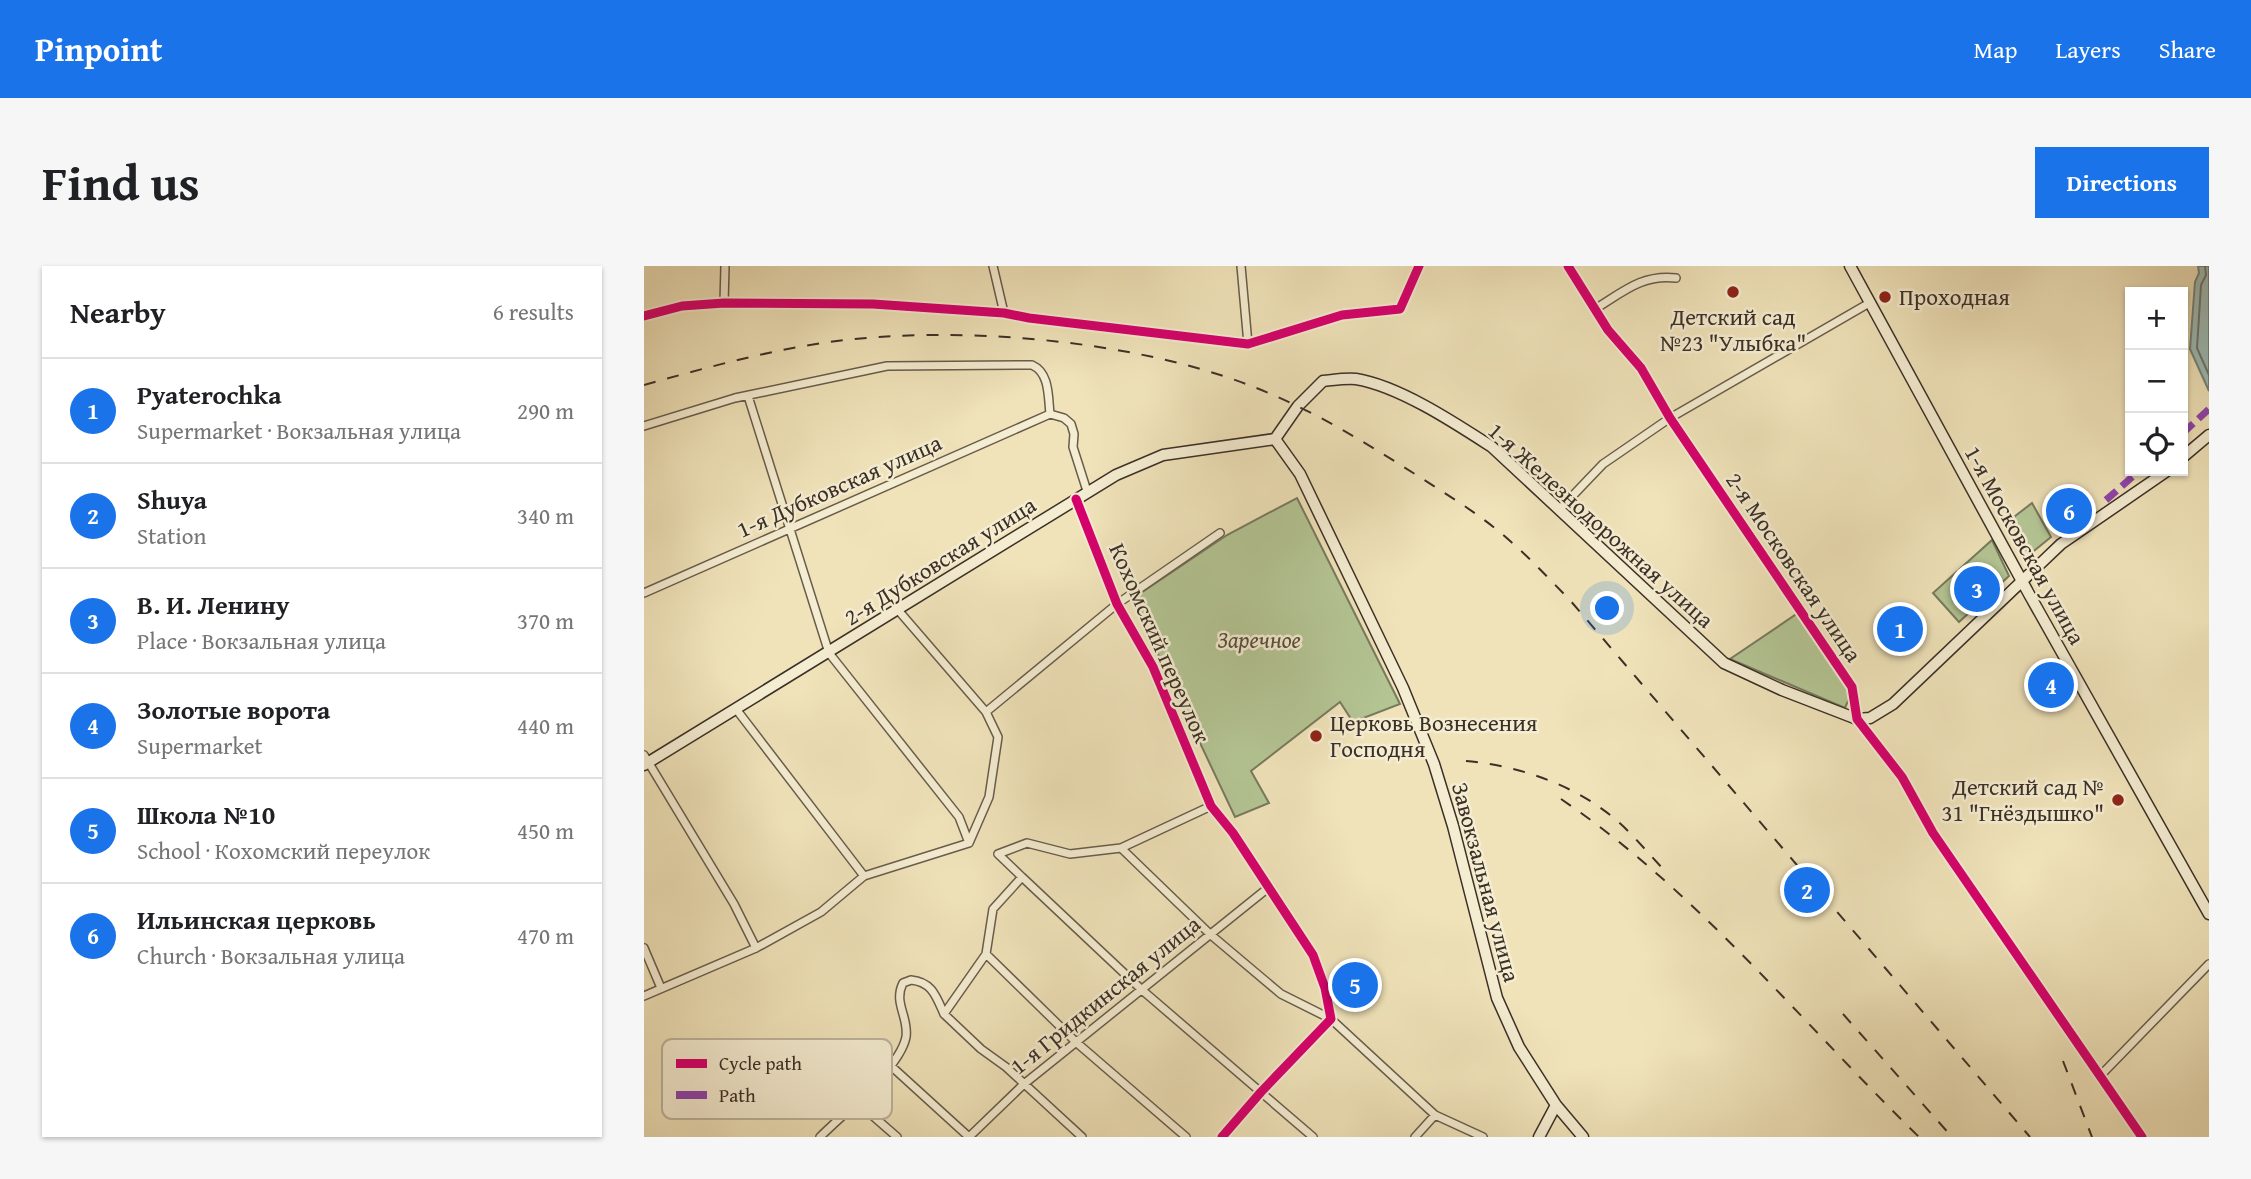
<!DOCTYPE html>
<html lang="en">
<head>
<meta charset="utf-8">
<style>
  body { margin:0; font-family:"Gentium Book Plus",serif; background:#f6f6f6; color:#202124 }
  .controls { position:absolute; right:21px; top:21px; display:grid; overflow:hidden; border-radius:0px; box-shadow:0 2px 5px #0004 }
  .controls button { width:63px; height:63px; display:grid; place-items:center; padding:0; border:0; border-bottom:2px solid #e0e0e0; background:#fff; color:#202124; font:35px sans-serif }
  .you { position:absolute; left:964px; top:343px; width:24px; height:24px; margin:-18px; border:5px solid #fff; border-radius:50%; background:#1a73e8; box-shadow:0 0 0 10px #1a73e833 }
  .badge { display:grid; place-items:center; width:46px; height:46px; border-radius:50%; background:#1a73e8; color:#fff; font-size:23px; font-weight:700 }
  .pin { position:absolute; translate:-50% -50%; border:4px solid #fff; box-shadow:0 2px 7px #0006 }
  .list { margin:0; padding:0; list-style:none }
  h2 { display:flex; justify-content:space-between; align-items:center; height:91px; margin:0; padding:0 28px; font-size:30px }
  h2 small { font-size:23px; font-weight:400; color:#757577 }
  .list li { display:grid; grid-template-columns:46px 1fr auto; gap:21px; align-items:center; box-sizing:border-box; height:105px; padding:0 28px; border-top:2px solid #e0e0e0 }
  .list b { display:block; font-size:26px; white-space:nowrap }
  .list p { margin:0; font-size:23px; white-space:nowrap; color:#757577 }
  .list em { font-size:23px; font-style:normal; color:#757577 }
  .icon { flex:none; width:38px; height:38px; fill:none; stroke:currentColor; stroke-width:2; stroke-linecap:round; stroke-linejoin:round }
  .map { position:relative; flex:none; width:1565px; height:871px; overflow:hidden; border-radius:0px }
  header { display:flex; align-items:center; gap:42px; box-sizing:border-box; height:98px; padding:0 35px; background:#1a73e8; color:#fff }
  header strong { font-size:33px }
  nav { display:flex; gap:38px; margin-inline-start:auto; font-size:24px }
  .intro { display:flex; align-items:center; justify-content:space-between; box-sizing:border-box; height:168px; padding:0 42px }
  h1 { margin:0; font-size:49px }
  .button { padding:18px 32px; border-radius:0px; background:#1a73e8; color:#fff; font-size:24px; font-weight:700 }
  main { display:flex; gap:42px; padding:0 42px }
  aside { flex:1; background:#fff; border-radius:0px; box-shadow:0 2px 5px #0004 }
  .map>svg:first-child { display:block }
</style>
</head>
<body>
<header>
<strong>Pinpoint</strong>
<nav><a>Map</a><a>Layers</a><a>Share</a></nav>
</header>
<div class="intro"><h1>Find us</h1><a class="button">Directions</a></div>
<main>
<aside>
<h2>Nearby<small>6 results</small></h2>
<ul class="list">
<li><span class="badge">1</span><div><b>Pyaterochka</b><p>Supermarket · Вокзальная улица</p></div><em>290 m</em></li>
<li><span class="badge">2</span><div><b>Shuya</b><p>Station</p></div><em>340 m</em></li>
<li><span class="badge">3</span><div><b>В. И. Ленину</b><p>Place · Вокзальная улица</p></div><em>370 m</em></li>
<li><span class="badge">4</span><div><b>Золотые ворота</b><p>Supermarket</p></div><em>440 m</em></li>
<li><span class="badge">5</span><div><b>Школа №10</b><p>School · Кохомский переулок</p></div><em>450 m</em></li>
<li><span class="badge">6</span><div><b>Ильинская церковь</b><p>Church · Вокзальная улица</p></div><em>470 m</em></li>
</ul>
</aside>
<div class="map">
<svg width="1565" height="871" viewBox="0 0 1565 871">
  <rect width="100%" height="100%" fill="#f0e3ba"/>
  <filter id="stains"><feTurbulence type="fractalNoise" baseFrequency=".00286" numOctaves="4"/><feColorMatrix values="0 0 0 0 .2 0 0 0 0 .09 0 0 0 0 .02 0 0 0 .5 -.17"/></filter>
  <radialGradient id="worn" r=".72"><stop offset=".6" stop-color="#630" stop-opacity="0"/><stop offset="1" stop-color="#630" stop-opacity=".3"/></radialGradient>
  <path fill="#b4c594" stroke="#787a5e" stroke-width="2" d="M653,232l103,206 -47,18 -13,-20 -89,69 18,32 -34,14 -103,-218 95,-64z
    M1388,237l19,34 -22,18 -19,-35z
    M1348,274l17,36 -50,46 -26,-29z
    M1154,347l53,81 -6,14 -115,-49z"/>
  <path fill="#9dbdb8" stroke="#76857e" stroke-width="2" d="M1554,0h11v125l-19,-42 5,-67 4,-9z"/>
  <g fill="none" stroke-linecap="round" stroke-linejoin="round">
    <path stroke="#6c7670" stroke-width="2" d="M1561,0l1,9 -5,10 -4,63 12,27"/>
    <defs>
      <path id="street" d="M349,0l11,47
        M597,0l7,78
        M924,0l40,64 33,38 29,50 182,269 5,32 45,58 31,56 209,304
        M80,37l1,-37
        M951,43c28,-17 47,-35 81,-31
        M0,50l38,-10 42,-3 149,1 131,9 25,5 219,26 94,-29 58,-6 19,-43
        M104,130l81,257 130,164 10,26
        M406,148l14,4 7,6 3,10 -1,13 14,44
        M0,160l91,-28 152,-32 145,-1c18,8 16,32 18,49
        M432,233l41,105 36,63 58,139 22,27 80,122 12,33 6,31 -70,73 -39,45
        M915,244l44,-46 67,-46 201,-116
        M0,327l406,-179
        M92,443l128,167
        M342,446l131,-108 103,-71
        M0,489l90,149 22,44
        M477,582l90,87 70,59 50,25 104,96 48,22
        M378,611l120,113 171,147
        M0,682l17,40
        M342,688l91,89 109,94
        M0,730l112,-48 65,-36 43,-36 105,-33 20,-46 9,-60 -12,-25 -88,-102
        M300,748l37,35 25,18 76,70
        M247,800l78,71
        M1456,810l109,-112
        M213,836l40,35
        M176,871c23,-23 80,-69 86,-100 3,-20 -13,-34 -3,-54l8,-3c21,2 25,16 33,34l42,-60 7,-45 29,-32 -24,-23 29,-11 43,11 51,-6 90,-42
        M325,871l55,-53 244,-196
        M771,871l20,-22"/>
      <path id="secondary" d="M1206,0l179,328 180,320
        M631,173l23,-33 25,-25c11,-1 22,-3 33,-2 43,7 99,44 136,68l232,216 58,27 75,29 13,-1 23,-14 168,-160 106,-73
        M631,173l25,35 103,214 31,76 19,62 44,172 22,49 37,58 27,32
        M1539,191l26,-22
        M0,499l472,-290 47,-20 112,-16
        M895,871l17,-32"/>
    </defs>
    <use href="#street" stroke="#685d4c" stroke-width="10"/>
    <use href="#secondary" stroke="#3b3027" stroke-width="13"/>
    <use href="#street" stroke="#f5edd2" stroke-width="7"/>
    <use href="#secondary" stroke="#f5edd2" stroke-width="10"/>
    <path stroke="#3b3027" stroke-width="2" stroke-dasharray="12 12" stroke-linecap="butt" d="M0,119c61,-17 122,-34 185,-43 126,-17 298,-3 417,42 62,23 117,57 172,92 31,20 63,39 91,64 21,18 40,39 60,59l461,538
      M822,495c56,5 116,26 158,66 14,14 27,29 41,44
      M917,533c136,92 241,224 358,338
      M1199,748l109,123
      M1419,795l29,76"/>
    <path stroke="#8e44ad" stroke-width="7" stroke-dasharray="14 7" stroke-linecap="butt" d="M1539,167l26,-24
      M1462,234l33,-29"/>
    <defs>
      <path id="cycleway" d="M924,0l40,64 33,38 29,50 182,269 5,32 45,58 31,56 209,304
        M0,50l38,-10 42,-3 149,1 131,9 25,5 219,26 94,-29 58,-6 19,-43
        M432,233l41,105 36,63 58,139 22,27 80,122 12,33 6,31 -70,73 -39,45"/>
    </defs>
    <use href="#cycleway" stroke="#f5edd2" stroke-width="13"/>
    <use href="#cycleway" stroke="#d6006c" stroke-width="9"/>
  </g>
  <g fill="#8f2418" stroke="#f5edd2" stroke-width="2.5">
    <circle cx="1089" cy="26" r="7"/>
    <circle cx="1241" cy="31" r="7"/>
    <circle cx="672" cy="470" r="7"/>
    <circle cx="1474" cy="534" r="7"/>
  </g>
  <g text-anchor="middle" stroke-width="5" stroke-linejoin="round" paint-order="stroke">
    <g font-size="23" fill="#3b3027" stroke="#f5edd2" text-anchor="start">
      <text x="1255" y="39">Проходная</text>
      <text x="1089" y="59" text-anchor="middle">Детский сад<tspan x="1089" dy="26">№23 "Улыбка"</tspan></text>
      <text x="686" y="465">Церковь Вознесения<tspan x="686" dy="26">Господня</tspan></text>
      <text x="1460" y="529" text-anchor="end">Детский сад №<tspan x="1460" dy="26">31 "Гнёздышко"</tspan></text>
    </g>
    <g font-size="23" fill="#3b3027" stroke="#f5edd2">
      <text transform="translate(195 220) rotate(-24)" y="8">1-я Дубковская улица</text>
      <text transform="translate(957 259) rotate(42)" y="8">1-я Железнодорожная улица</text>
      <text transform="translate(1381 279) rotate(61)" y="8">1-я Московская улица</text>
      <text transform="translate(296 295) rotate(-32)" y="8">2-я Дубковская улица</text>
      <text transform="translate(1150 301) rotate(56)" y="8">2-я Московская улица</text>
      <text transform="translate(516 377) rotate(66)" y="8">Кохомский переулок</text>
      <text transform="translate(842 616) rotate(75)" y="8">Завокзальная улица</text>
      <text transform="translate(461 729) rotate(-39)" y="8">1-я Гридкинская улица</text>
    </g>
    <g font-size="23" font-style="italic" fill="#534e3d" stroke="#f5edd2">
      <text x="615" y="382">Заречное</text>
    </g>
  </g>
  <rect x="18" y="773" width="230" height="80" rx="10" fill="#f5edd2" stroke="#bdb49f" stroke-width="2"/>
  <rect x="32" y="793" width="31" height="9" fill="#d6006c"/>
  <rect x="32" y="825" width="31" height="8" fill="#8e44ad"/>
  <g font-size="19" fill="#3b3027">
    <text x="75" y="804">Cycle path</text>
    <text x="75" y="836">Path</text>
  </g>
  <rect width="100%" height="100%" filter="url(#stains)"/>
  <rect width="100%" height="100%" fill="url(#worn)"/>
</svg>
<div class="controls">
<button>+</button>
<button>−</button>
<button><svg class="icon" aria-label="locate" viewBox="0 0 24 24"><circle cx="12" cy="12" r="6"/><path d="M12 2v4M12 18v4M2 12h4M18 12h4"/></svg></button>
</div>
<div class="you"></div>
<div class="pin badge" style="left:1256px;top:363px">1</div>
<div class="pin badge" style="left:1163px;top:624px">2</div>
<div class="pin badge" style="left:1333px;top:323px">3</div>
<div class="pin badge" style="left:1407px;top:419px">4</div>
<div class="pin badge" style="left:711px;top:719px">5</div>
<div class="pin badge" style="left:1425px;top:245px">6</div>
</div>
</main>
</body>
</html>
